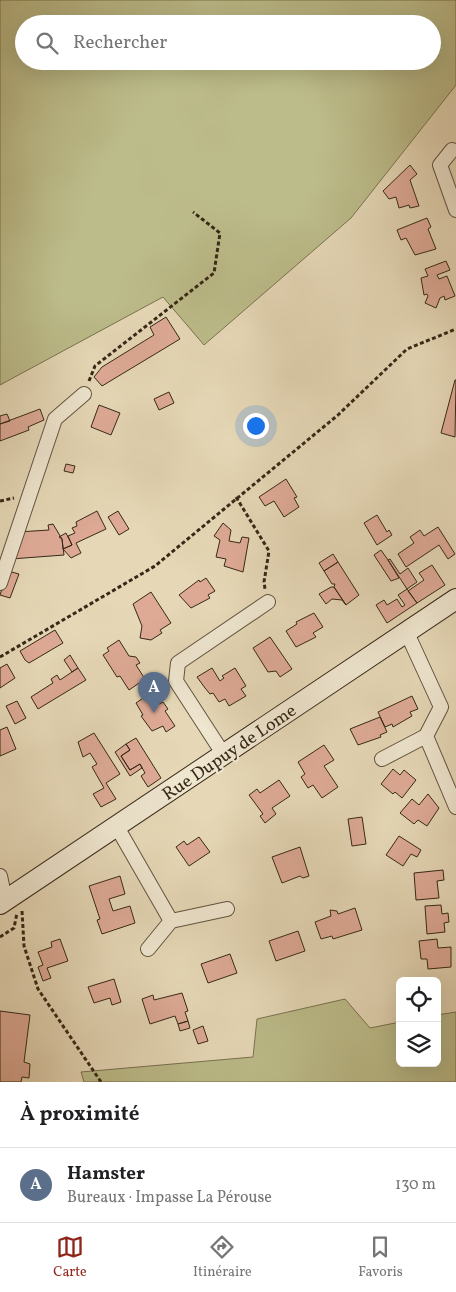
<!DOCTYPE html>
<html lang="fr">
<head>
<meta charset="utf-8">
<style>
  body { margin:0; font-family:Vollkorn,serif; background:#f6f6f6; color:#202124 }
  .controls { position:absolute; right:15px; bottom:15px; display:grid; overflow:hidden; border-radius:8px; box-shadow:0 5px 20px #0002 }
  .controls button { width:45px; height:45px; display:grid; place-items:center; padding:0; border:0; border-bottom:1px solid #e0e0e0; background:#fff; color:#202124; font:25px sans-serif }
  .you { position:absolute; left:255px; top:425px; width:18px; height:18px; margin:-12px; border:4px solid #fff; border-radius:50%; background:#1a73e8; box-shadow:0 0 0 8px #1a73e833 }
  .badge { display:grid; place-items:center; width:32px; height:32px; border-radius:50%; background:#8f2418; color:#fff; font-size:16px; font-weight:700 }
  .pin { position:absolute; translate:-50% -41px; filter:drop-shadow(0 1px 2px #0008) }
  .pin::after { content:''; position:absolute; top:26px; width:18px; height:15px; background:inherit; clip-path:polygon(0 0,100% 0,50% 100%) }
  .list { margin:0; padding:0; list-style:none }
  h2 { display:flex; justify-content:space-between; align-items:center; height:65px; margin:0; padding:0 20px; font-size:21px }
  h2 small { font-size:16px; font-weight:400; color:#757577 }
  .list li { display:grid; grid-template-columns:32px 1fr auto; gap:15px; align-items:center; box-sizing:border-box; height:75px; padding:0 20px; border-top:1px solid #e0e0e0 }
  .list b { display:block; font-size:19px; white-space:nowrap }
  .list p { margin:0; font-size:16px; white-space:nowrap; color:#757577 }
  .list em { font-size:16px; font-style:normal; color:#757577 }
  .icon { flex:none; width:28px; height:28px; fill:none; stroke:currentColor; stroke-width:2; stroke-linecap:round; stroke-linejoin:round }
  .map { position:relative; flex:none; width:456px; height:1082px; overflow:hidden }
  .search { position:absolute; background:#fff; box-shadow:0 5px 20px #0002; left:15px; right:15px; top:15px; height:55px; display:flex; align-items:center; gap:12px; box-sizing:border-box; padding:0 18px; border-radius:28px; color:#757577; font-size:19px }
  .sheet { height:140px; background:#fff }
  nav { display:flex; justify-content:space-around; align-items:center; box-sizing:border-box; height:70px; border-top:1px solid #e0e0e0; background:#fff; font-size:14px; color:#757577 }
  nav a { display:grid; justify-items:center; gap:2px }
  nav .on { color:#8f2418 }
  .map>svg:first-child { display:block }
</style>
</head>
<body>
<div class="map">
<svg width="456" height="1082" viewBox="0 0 456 1082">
  <rect width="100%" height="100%" fill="#e6d8b7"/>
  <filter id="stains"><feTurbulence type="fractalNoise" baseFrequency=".004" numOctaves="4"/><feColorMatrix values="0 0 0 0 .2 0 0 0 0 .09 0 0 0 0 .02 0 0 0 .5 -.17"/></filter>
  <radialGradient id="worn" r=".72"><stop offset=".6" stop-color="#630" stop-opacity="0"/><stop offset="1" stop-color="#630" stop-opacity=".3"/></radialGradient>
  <path fill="#bcbc8a" stroke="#797250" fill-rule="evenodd" d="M0,0h456v85l-105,133 -147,127 -41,-48 -163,88zM24,24h408v37h-408z
    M345,999l25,29 30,-6v41h37v-48l19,-3v70h-372l-3,-10 172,-15 4,-38z"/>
  <path fill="#deaa96" stroke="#362817" d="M410,165l7,9 -7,6 9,26 -9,2 -1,-3 -10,3 -3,-11 -7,2 -6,-8z
    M427,218l4,9 -3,2 8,20 -21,6 -9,-17 -5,2 -4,-10z
    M446,261l4,9 -13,5 2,4 8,-3 8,20 -10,4 -1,-4 -4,2 -4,10 -11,-5 3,-7 -1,-2 -3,1 -3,-17 7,-2 -3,-7z
    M166,317l14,22 -78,47 -8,-9 8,-10 52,-32 -4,-8z
    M455,380h1l-1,57 -14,-4z
    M169,392l5,11 -15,7 -5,-11z
    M99,405l21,8 -9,22 -20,-8z
    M40,409l4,11 -16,7 1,3 -29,11v-17z
    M7,414l3,7 -10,3v-8z
    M66,464l9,2 -2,7 -9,-2z
    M286,479l11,18 -3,1 5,9 -15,10 -10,-16 -9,5 -6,-9z
    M97,511l9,18 -30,14 5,10 -10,5 -8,-9 9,-4 -4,-9 7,-3 -3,-5 5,-2 -1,-4z
    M118,511l11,18 -10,6 -11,-18z
    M377,515l10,17 2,-2 3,5 -15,10 -13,-22z
    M223,523l8,7 -2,11 11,2 2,-6 7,1 -6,34 -19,-6 2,-7 -10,-2 4,-17 -6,-4z
    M53,524l9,15 2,16 -53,4 7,-27 31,-2 -1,-5z
    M438,527l17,27 -7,5 -9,-14 -33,22 -8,-13 16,-11 -4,-6 10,-7 4,6z
    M66,533l6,12 -9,4 -1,-10 -3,-2z
    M381,550l7,10 11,18 -8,3 -17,-26z
    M333,554l5,8 -14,9 -5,-8z
    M390,559l10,15 8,-6 9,14 -10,7 -19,-29z
    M338,562l21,33 -13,10 -12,-18 1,-3h-3l-8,-13z
    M432,565l13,20 -28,18 -9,-12 16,-11 -5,-7z
    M8,571l11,3 -9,24 -10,-3z
    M206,578l9,13 -7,4 2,3 -19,10 -12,-13 20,-15 1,2z
    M331,587h3l12,18 -4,-5 -10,-1 -6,5 -7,-10z
    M407,589l10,14 -30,20 -11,-18 8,-5 3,5 10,-6 5,8 3,-2 -7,-10z
    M151,592l20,31 -11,7 2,3 -11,7 -11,-2 2,-12 -9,-22z
    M314,613l9,14 -10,6 3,4 -20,10 -10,-16 11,-7 -1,-2z
    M55,630l8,13 -34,20 -4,-3 -5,-9z
    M270,637l22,32 -12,8 -4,-6 -8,1 -15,-24z
    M119,640l10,16 7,1 4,6 -4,2 9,14 -16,11 -9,-14 -3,1 -14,-22 6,-4 -2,-3z
    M70,655l8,13 -6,4 -8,-12z
    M7,664l8,14 -15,10v-20z
    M78,668l8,12 -48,29 -7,-12 22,-14 -2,-4 6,-4 3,5z
    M212,668l8,13 4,-3 -2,-2 13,-8 11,18 -5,3 5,7 -17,10 -4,-7 -6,3 -6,-9 -3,1 -5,-6 -8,-11z
    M152,692l7,12 4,-2 5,7 -3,2 10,15 -9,6 -3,-6 -11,5 -11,-15 2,-1 -7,-12z
    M412,696l6,13 -8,3 2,4 -19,11 -1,-3 -7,3 -7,-15z
    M17,701l9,17 -11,6 -9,-18z
    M380,717l7,15 -7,3 1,2 -23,8 -8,-16z
    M7,727l9,22 -16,7v-26z
    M94,733l26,41 -14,9 10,16 -15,8 -8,-13 11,-6 -12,-21 5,-3 -7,-11 -7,4 -5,-15z
    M136,738l25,40 -13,9 -7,-11 4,-3 -5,-9 -10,6 -9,-14 9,-6 -4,-6z
    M126,744l4,6 -9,6 9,14 10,-6 2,4 -12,8 -15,-24z
    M324,745l10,15 -10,6 14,21 -16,11 -9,-13 -5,3 -7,-11 4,-3 -7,-12z
    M393,769l7,6 4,-5 12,10 -14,18 -7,-6 -2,2 -12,-10z
    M279,780l11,16 -18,12 4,6 -11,9 -5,-7 3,-2 -14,-19 8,-6 3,4z
    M428,794l11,14 -12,18 -9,-6 -4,4 -14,-11 12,-14 7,6z
    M362,817l4,27 -14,2 -4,-27z
    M399,836l22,14 -4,7 -6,-3 -8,12 -17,-11z
    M199,837l11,15 -21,14 -13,-19 8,-6 3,4z
    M300,847l9,29 -6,2 -3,-2 -18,7 -10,-26z
    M443,870l1,10 -7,1 2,17 -23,2 -2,-27z
    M120,876l5,18 -16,5 4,12 17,-5 5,17 -33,11 -5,-14 3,-1 -11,-33z
    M441,905l1,9 6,-1 1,9 -5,1 1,9 -18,2 -2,-28z
    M355,908l7,22 -29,9 -1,-3 -11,3 -6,-17 16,-6 -1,-6 7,1 1,3z
    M298,931l7,20 -29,10 -7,-20z
    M60,939l8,22 -21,7 4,10 -8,3 -5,-14 5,-2 -5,-13 14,-5 -1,-5z
    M437,939l1,9 13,-1v20l-23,2 -1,-10h-6l-2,-18z
    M230,954l7,19 -29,10 -7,-19z
    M114,979l7,23 -9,3 -2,-7 -16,5 -6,-16z
    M182,993l6,18 -3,1 3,9 -10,3 -3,-8 -25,8 -8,-25 11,-4 1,5z
    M0,1011l30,4 -6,47 6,2 -1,14 -7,-1 -1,5h-21z
    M188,1021l2,7 -10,3 -2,-7z
    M203,1026l5,15 -10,3 -5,-14z"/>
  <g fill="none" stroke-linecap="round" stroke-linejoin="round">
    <defs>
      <path id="street" d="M452,150l-12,15 16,45
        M0,583l55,-164 29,-25
        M407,633l34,74 -15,29 30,71
        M224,755l-48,-74 2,-18 90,-61
        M382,759l44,-23
        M117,827l54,94 -23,28
        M0,876l5,24
        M171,921l56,-12"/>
      <path id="secondary" d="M0,904l456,-305"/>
    </defs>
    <use href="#street" stroke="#62543f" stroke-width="16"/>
    <use href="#secondary" stroke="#362817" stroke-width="22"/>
    <path stroke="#362817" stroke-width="3" stroke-dasharray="4 2.5" stroke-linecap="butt" d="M89,381l6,-15 119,-93 6,-40 -27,-21
      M236,497l33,54 -5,31 1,7
      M0,501l14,-3
      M0,657l155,-91 183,-151 69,-66 49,-20
      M22,911l2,35 14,43 63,93
      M0,937l14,-9 3,-15"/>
    <use href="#street" stroke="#efe6d0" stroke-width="14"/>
    <use href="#secondary" stroke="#efe6d0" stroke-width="20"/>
  </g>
  <g text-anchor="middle" stroke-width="4.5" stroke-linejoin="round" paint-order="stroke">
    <g font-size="18" fill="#362817" stroke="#efe6d0">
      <text transform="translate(229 752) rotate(-34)" y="6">Rue Dupuy de Lome</text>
    </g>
  </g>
  <rect width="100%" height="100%" filter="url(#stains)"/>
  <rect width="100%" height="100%" fill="url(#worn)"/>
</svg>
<div class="controls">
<button><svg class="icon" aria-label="locate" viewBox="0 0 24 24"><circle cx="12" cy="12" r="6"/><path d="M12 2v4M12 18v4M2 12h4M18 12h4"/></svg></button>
<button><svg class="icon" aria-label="layers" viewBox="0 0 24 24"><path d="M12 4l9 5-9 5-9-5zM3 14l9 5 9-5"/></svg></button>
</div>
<div class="you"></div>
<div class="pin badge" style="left:154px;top:713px;background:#5c6f8a">A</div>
<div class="search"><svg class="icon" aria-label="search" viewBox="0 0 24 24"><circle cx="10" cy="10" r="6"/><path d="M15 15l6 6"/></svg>Rechercher</div>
</div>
<section class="sheet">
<h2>À proximité<small></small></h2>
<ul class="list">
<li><span class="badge" style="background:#5c6f8a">A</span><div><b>Hamster</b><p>Bureaux · Impasse La Pérouse</p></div><em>130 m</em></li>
</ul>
</section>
<nav>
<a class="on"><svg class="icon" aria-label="map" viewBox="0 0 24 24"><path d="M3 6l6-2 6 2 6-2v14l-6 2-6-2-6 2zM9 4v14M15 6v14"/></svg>Carte</a>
<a><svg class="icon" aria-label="directions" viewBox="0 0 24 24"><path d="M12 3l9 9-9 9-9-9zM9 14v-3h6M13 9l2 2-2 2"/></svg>Itinéraire</a>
<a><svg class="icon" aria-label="saved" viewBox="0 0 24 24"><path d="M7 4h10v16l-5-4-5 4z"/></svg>Favoris</a>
</nav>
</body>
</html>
